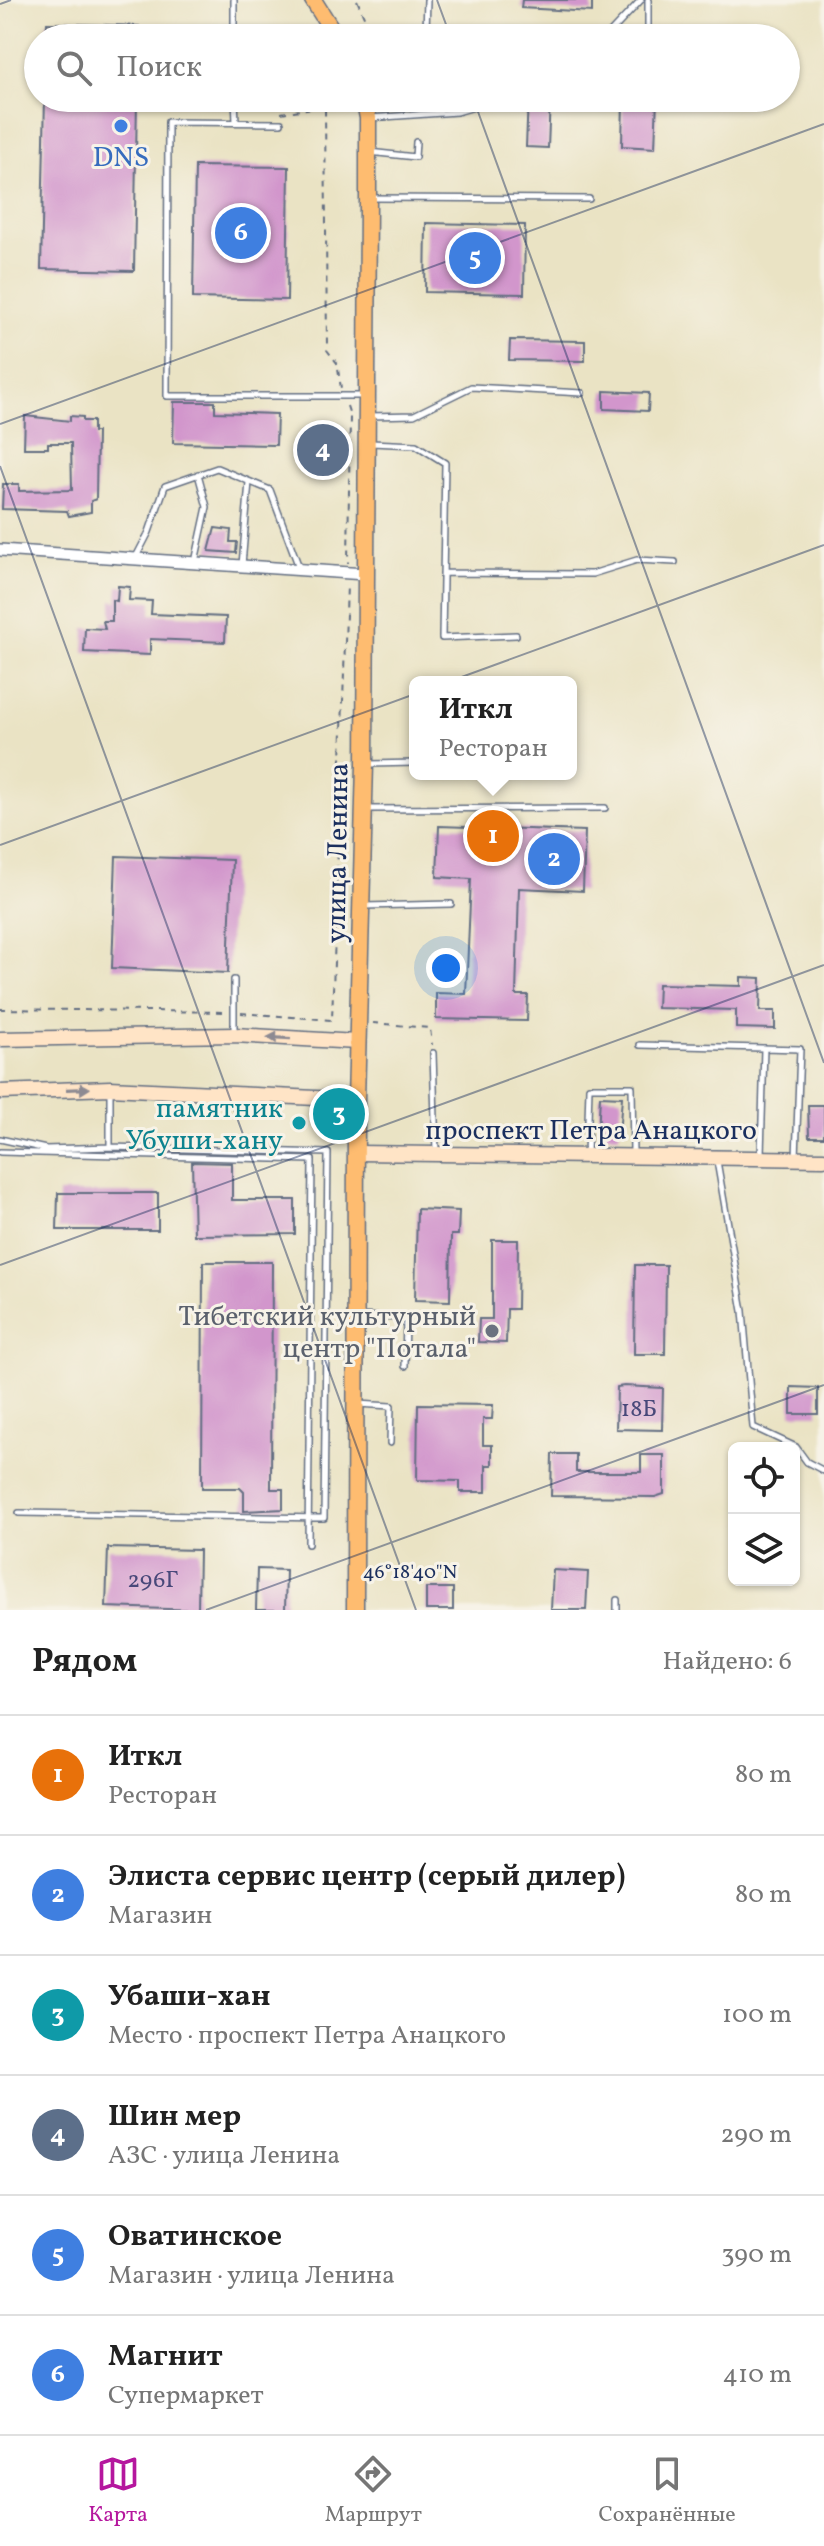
<!DOCTYPE html>
<html lang="ru">
<head>
<meta charset="utf-8">
<style>
  body { margin:0; font-family:Vollkorn,serif; background:#f6f6f6; color:#222 }
  .controls { position:absolute; right:24px; bottom:24px; display:grid; overflow:hidden; border-radius:12px; box-shadow:0 2px 6px #0004 }
  .controls button { width:72px; height:72px; display:grid; place-items:center; padding:0; border:0; border-bottom:2px solid #e0e0e0; background:#fff; color:#222; font:40px sans-serif }
  .you { position:absolute; left:446px; top:968px; width:28px; height:28px; margin:-20px; border:6px solid #fff; border-radius:50%; background:#1a73e8; box-shadow:0 0 0 12px #1a73e833 }
  .badge { display:grid; place-items:center; width:52px; height:52px; border-radius:50%; background:#b5179e; color:#fff; font-size:26px; font-weight:700 }
  .pin { position:absolute; translate:-50% -50%; border:4px solid #fff; box-shadow:0 2px 8px #0006 }
  .popup { position:absolute; left:409px; top:676px; width:168px; height:104px; box-sizing:border-box; display:grid; place-content:center; border-radius:12px; background:#fff; filter:drop-shadow(0 2px 6px #0005); font-size:26px; white-space:nowrap; color:#767676 }
  .popup b { font-size:30px; color:#222 }
  .popup::after { content:''; position:absolute; left:50%; top:100%; margin-left:-16px; border:16px solid transparent; border-top-color:#fff }
  .list { margin:0; padding:0; list-style:none }
  h2 { display:flex; justify-content:space-between; align-items:center; height:104px; margin:0; padding:0 32px; font-size:34px }
  h2 small { font-size:26px; font-weight:400; color:#767676 }
  .list li { display:grid; grid-template-columns:52px 1fr auto; gap:24px; align-items:center; box-sizing:border-box; height:120px; padding:0 32px; border-top:2px solid #e0e0e0 }
  .list b { display:block; font-size:30px; white-space:nowrap }
  .list p { margin:0; font-size:26px; white-space:nowrap; color:#767676 }
  .list em { font-size:26px; font-style:normal; color:#767676 }
  .icon { flex:none; width:44px; height:44px; fill:none; stroke:currentColor; stroke-width:2; stroke-linecap:round; stroke-linejoin:round }
  .map { position:relative; flex:none; width:824px; height:1610px; overflow:hidden }
  .search { position:absolute; background:#fff; box-shadow:0 2px 6px #0004; left:24px; right:24px; top:24px; height:88px; display:flex; align-items:center; gap:20px; box-sizing:border-box; padding:0 28px; border-radius:44px; color:#767676; font-size:30px }
  .sheet { height:824px; background:#fff }
  nav { display:flex; justify-content:space-around; align-items:center; box-sizing:border-box; height:112px; border-top:2px solid #e0e0e0; background:#fff; font-size:22px; color:#767676 }
  nav a { display:grid; justify-items:center; gap:4px }
  nav .on { color:#b5179e }
  .map>svg:first-child { display:block }
</style>
</head>
<body>
<div class="map">
<svg width="824" height="1610" viewBox="0 0 824 1610">
  <rect width="100%" height="100%" fill="#f7f3e8"/>
  <filter id="ink" filterUnits="userSpaceOnUse"><feTurbulence type="fractalNoise" baseFrequency=".0125" numOctaves="2"/><feDisplacementMap in="SourceGraphic" scale="16" xChannelSelector="R" yChannelSelector="G"/><feConvolveMatrix kernelMatrix="1 2 1 2 8 2 1 2 1" color-interpolation-filters="sRGB"/></filter>
  <filter id="wash" filterUnits="userSpaceOnUse"><feTurbulence type="fractalNoise" baseFrequency=".006" numOctaves="4" result="noise"/><feDisplacementMap in="SourceGraphic" scale="32" xChannelSelector="R" yChannelSelector="G"/><feGaussianBlur stdDeviation="1.8" result="paint"/><feColorMatrix in="noise" values="0 0 0 0 0 0 0 0 0 0 0 0 0 0 0 0 0 1.4 0 .05"/><feComposite in="paint" operator="in"/></filter>
  <g filter="url(#wash)">
    <rect width="100%" height="100%" fill="#eae3c4"/>
    <g id="blocks">
      <path fill="#d296cc" d="M522,0h70v12l-71,-4z
        M47,23l92,3v12h-93z
        M45,98h92l-3,173 -93,-2z
        M528,98h22l-2,50 -22,-1z
        M623,98h34l-2,50 -33,-2z
        M195,166l94,1 -2,133 -94,-2z
        M426,223l99,2 -1,69 -99,-2z
        M510,340l75,1v20l-76,-1z
        M604,391l45,2 -1,18 -44,-2z
        M174,402h41v10l62,2 -1,31 -103,-2z
        M25,416l45,5v-5l13,1v4h10v11h4l-1,67 -5,2v11l-22,4 -2,-5 -65,-2 1,-25h16v7l53,-1 -1,-47h-23v5h-24z
        M215,528l16,2 -1,12h7l-1,11 -27,-2z
        M118,586l12,1 -1,13 23,1 -1,13 75,3 -1,25 -75,-3v16l-66,-3 1,-24 20,1 -2,-8h9v-21l5,1z
        M439,826l146,5 -2,60 -64,-3 -3,107h12l-1,26 -91,-2v-26l30,1 5,-115 -34,-2z
        M116,856l116,4 -4,113 -116,-5z
        M741,977l20,1 -1,33h15v18l-39,-1v-18l-79,-2 1,-24 83,2z
        M600,1096l22,1 -3,38 -21,-1z
        M808,1105h16v32h-15z
        M192,1162l40,1v37h63v34l-101,1z
        M58,1193h100v37h-101z
        M417,1209l42,2 -1,24h-7l-1,66 -35,-1z
        M492,1240h26l-1,69h-10l-1,34 -28,-1 1,-23h13z
        M203,1262h69l-1,227h12v20l-39,2v-19l-4,-4h-38z
        M635,1265h31l-1,89h-31z
        M624,1386l39,2 -1,42 -46,-1 1,-42z
        M791,1387l27,1v26h-27z
        M418,1404l75,1 -1,14h-9v26h9v20h-6v27h-26v-11l-43,-1z
        M552,1454h24v18h65v-17h23v39l-9,3 -104,-1z
        M108,1548l91,2 -1,60 -92,-3z
        M257,1569l29,1 -1,40h-29z
        M553,1570l35,2 -2,38h-35z
        M426,1588h27v22h-27z"/>
    </g>
  </g>
  <g filter="url(#ink)">
    <use href="#blocks" fill-opacity="0" stroke="#636e82" stroke-width="2"/>
    <g fill="none" stroke-linecap="round" stroke-linejoin="round">
      <defs>
        <path id="lane" d="M234,0v38
          M426,31l1,-31
          M609,34l32,-34
          M648,37v-37
          M339,38l30,-9 336,9
          M235,98l1,24
          M369,118l88,-6 24,-7 1,-7
          M281,123l-113,-1 -1,274h195
          M369,152l46,5 1,-15
          M370,198l219,1
          M370,416l44,-1 57,-28 111,6
          M371,443l45,2 29,18 -3,175 74,-3
          M136,557l13,-25 16,-46 52,-18 53,22 30,80
          M195,562l12,-55 -9,-33
          M242,565l7,-83
          M443,573l149,1 45,-14 38,2
          M370,764l45,-1
          M366,809l239,-1
          M364,906l87,-2
          M234,1035v-55
          M640,1045l160,4 -4,108
          M433,1053l3,99
          M0,1139l46,10 64,-2 218,6 -4,365 -305,-5
          M110,1147v-55
          M0,1152l312,8 -4,384
          M587,1155l2,-68h43l1,66
          M761,1155l3,-107
          M717,1161l26,150 10,116 43,20 11,15 17,9
          M357,1316l49,2 -1,48
          M357,1404l34,2 -1,37
          M617,1610v-10"/>
        <path id="street" d="M0,550l365,24"/>
        <path id="secondary" d="M0,1039l234,-4 123,7
          M0,1092l110,-4 246,12
          M357,1153l467,6"/>
        <path id="primary" d="M313,0l24,38
          M355,1610l1,-510 9,-336 3,-566v-80l-4,-20"/>
      </defs>
      <use href="#lane" stroke="#636e82" stroke-width="8"/>
      <use href="#street" stroke="#636e82" stroke-width="14"/>
      <use href="#secondary" stroke="#636e82" stroke-width="17"/>
      <use href="#primary" stroke="#636e82" stroke-width="19"/>
      <path stroke="#636e82" stroke-width="2" stroke-dasharray="6 6" stroke-linecap="butt" d="M357,0l9,21
        M281,113l44,-7 2,244 10,13 4,25
        M347,406l3,9 -2,148
        M0,1009l227,3
        M241,1013l91,7 15,-435
        M373,1023l57,5 2,17"/>
      <use href="#lane" stroke="#fff" stroke-width="5"/>
      <use href="#street" stroke="#fff" stroke-width="11"/>
      <use href="#secondary" stroke="#ffe4c6" stroke-width="14"/>
      <use href="#primary" stroke="#febc70" stroke-width="16"/>
    </g>
    <defs><path id="oneway-solid" d="M-6-.8H1V-3.2L6.5 0L1 3.2V.8H-6Z" transform="scale(2)"/></defs>
    <g fill="#8d8a92">
      <use href="#oneway-solid" transform="translate(279 1038) rotate(-177)"/>
      <use href="#oneway-solid" transform="translate(78 1089) rotate(-2)"/>
    </g>
  </g>
  <path fill="none" stroke="#1b2f5e" stroke-width="2" stroke-opacity="0.45" d="M437,0l14,38M0,4l11,-4M473,98l351,965M0,424l824,-300M0,466l416,1144M0,845l824,-300M0,1265l824,-300M206,1610l618,-225"/>
  <circle fill="#3f7fe0" stroke="#f7f3e8" stroke-width="3" cx="121" cy="126" r="8"/>
  <circle fill="#0f9aa8" stroke="#f7f3e8" stroke-width="3" cx="299" cy="1123" r="8"/>
  <circle fill="#6b7280" stroke="#f7f3e8" stroke-width="3" cx="492" cy="1331" r="8"/>
  <g text-anchor="middle" stroke-width="6" stroke-linejoin="round" paint-order="stroke">
    <g font-size="24" fill="#49497a">
      <text x="639" y="1416">18Б</text>
      <text x="153" y="1587">296Г</text>
    </g>
    <g font-size="28" fill="#366cbe" stroke="#f7f3e8">
      <text x="121" y="166">DNS</text>
    </g>
    <g font-size="28" fill="#1b2f5e" stroke="#f7f3e8">
      <text transform="translate(336 853) rotate(-89)" y="10">улица Ленина</text>
      <text x="591" y="1139">проспект Петра Анацкого</text>
    </g>
    <g font-size="28" fill="#0d838f" stroke="#f7f3e8" text-anchor="end">
      <text x="283" y="1117">памятник<tspan x="283" dy="32">Убуши-хану</tspan></text>
    </g>
    <g font-size="28" fill="#5b616d" stroke="#f7f3e8" text-anchor="end">
      <text x="476" y="1325">Тибетский культурный<tspan x="476" dy="32">центр "Потала"</tspan></text>
    </g>
  </g>
  <g font-size="20" text-anchor="middle" fill="#1b2f5e" stroke="#f7f3e8" stroke-width="6" stroke-linejoin="round" paint-order="stroke">
    <text x="410" y="1578">46°18'40"N</text>
  </g>
</svg>
<div class="controls">
<button><svg class="icon" aria-label="locate" viewBox="0 0 24 24"><circle cx="12" cy="12" r="6"/><path d="M12 2v4M12 18v4M2 12h4M18 12h4"/></svg></button>
<button><svg class="icon" aria-label="layers" viewBox="0 0 24 24"><path d="M12 4l9 5-9 5-9-5zM3 14l9 5 9-5"/></svg></button>
</div>
<div class="you"></div>
<div class="pin badge" style="left:493px;top:836px;background:#e8710a">1</div>
<div class="popup"><b>Иткл</b>Ресторан</div>
<div class="pin badge" style="left:554px;top:859px;background:#3f7fe0">2</div>
<div class="pin badge" style="left:339px;top:1114px;background:#0f9aa8">3</div>
<div class="pin badge" style="left:323px;top:450px;background:#5c6f8a">4</div>
<div class="pin badge" style="left:475px;top:258px;background:#3f7fe0">5</div>
<div class="pin badge" style="left:241px;top:233px;background:#3f7fe0">6</div>
<div class="search"><svg class="icon" aria-label="search" viewBox="0 0 24 24"><circle cx="10" cy="10" r="6"/><path d="M15 15l6 6"/></svg>Поиск</div>
</div>
<section class="sheet">
<h2>Рядом<small>Найдено: 6</small></h2>
<ul class="list">
<li><span class="badge" style="background:#e8710a">1</span><div><b>Иткл</b><p>Ресторан</p></div><em>80 m</em></li>
<li><span class="badge" style="background:#3f7fe0">2</span><div><b>Элиста сервис центр (серый дилер)</b><p>Магазин</p></div><em>80 m</em></li>
<li><span class="badge" style="background:#0f9aa8">3</span><div><b>Убаши-хан</b><p>Место · проспект Петра Анацкого</p></div><em>100 m</em></li>
<li><span class="badge" style="background:#5c6f8a">4</span><div><b>Шин мер</b><p>АЗС · улица Ленина</p></div><em>290 m</em></li>
<li><span class="badge" style="background:#3f7fe0">5</span><div><b>Оватинское</b><p>Магазин · улица Ленина</p></div><em>390 m</em></li>
<li><span class="badge" style="background:#3f7fe0">6</span><div><b>Магнит</b><p>Супермаркет</p></div><em>410 m</em></li>
</ul>
</section>
<nav>
<a class="on"><svg class="icon" aria-label="map" viewBox="0 0 24 24"><path d="M3 6l6-2 6 2 6-2v14l-6 2-6-2-6 2zM9 4v14M15 6v14"/></svg>Карта</a>
<a><svg class="icon" aria-label="directions" viewBox="0 0 24 24"><path d="M12 3l9 9-9 9-9-9zM9 14v-3h6M13 9l2 2-2 2"/></svg>Маршрут</a>
<a><svg class="icon" aria-label="saved" viewBox="0 0 24 24"><path d="M7 4h10v16l-5-4-5 4z"/></svg>Сохранённые</a>
</nav>
</body>
</html>
